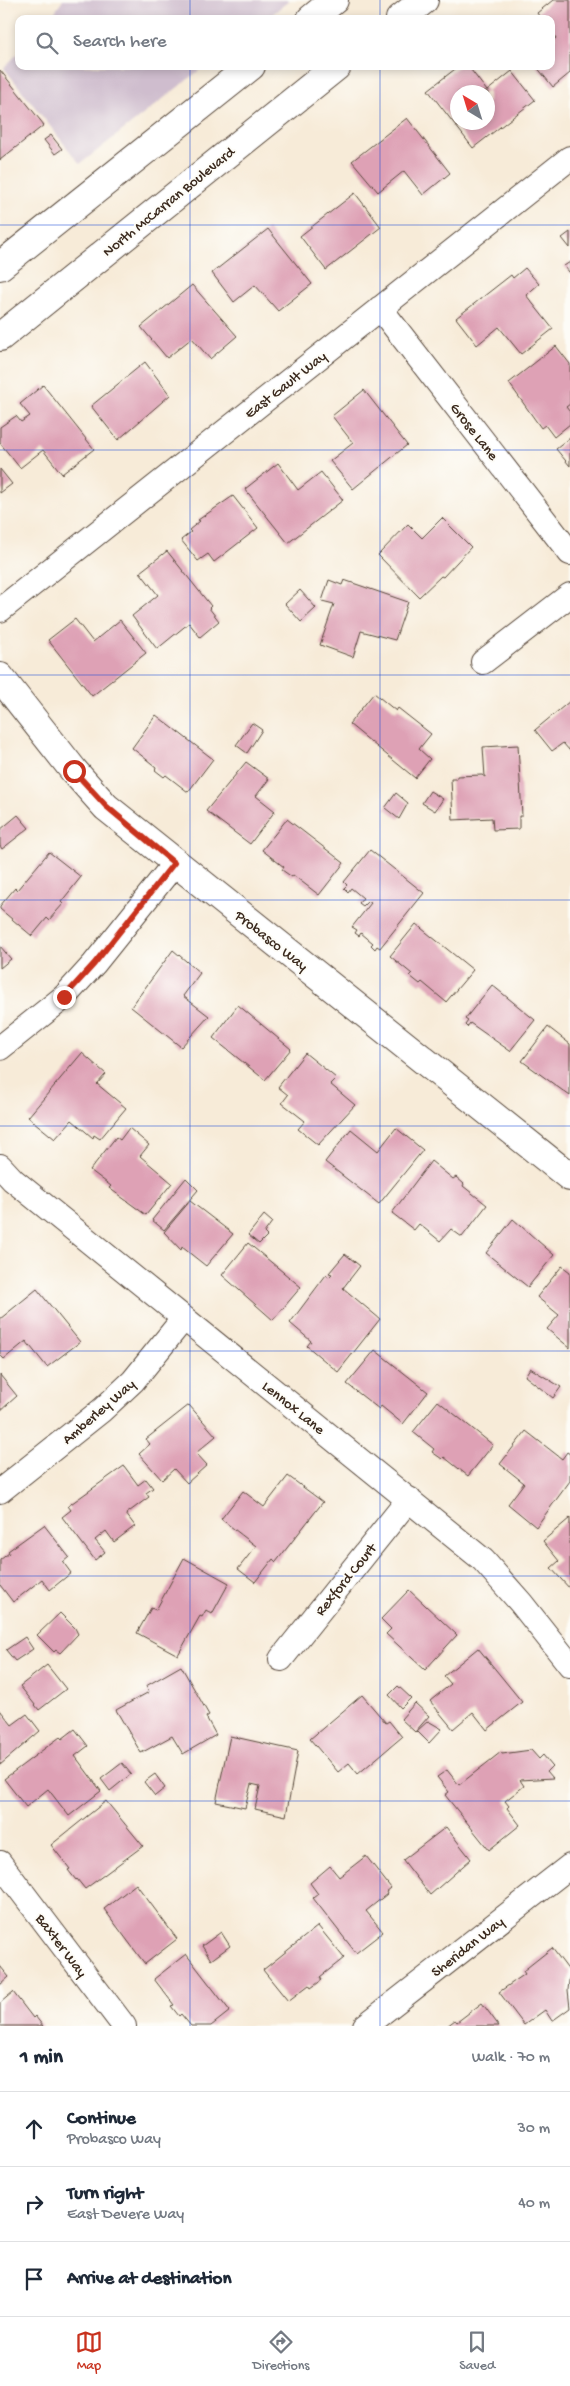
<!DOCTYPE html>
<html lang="en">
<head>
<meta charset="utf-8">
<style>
  body { margin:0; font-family:"Gochi Hand",sans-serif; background:#f2f2f3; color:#1f2937 }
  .compass { position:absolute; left:450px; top:85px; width:45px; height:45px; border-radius:50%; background:#fff; box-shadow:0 2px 8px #0003; rotate:322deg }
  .stop { position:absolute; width:15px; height:15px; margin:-11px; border:4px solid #c8321e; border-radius:50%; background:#fff }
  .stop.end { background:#c8321e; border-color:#fff; box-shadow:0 1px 5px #0008 }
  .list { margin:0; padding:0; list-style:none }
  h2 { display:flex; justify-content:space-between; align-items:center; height:65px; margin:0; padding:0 20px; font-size:21px }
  h2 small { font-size:16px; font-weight:400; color:#747a83 }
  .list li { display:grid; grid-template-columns:32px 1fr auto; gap:15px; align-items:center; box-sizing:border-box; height:75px; padding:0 20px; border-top:1px solid #e0e1e3 }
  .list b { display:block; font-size:19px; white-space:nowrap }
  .list p { margin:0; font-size:16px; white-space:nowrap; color:#747a83 }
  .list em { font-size:16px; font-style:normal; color:#747a83 }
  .icon { flex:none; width:28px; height:28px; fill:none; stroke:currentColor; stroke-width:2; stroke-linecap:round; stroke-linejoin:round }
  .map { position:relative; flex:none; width:570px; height:2026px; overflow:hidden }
  .search { position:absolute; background:#fff; box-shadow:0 2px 8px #0003; left:15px; right:15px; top:15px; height:55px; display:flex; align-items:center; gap:12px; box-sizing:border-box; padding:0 18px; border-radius:10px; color:#747a83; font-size:19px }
  .sheet { height:290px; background:#fff }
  nav { display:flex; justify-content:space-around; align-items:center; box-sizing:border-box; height:70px; border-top:1px solid #e0e1e3; background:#fff; font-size:14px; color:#747a83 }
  nav a { display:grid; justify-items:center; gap:2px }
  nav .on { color:#c8321e }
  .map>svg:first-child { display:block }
</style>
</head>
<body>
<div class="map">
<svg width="570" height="2026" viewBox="0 0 570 2026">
  <rect width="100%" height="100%" fill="#fdfcf7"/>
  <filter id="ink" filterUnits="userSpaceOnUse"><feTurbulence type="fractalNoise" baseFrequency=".02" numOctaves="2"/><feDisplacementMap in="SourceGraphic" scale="10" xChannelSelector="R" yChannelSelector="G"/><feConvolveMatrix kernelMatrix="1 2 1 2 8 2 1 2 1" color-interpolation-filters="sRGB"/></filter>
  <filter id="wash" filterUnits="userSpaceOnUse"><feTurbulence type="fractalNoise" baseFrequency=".0096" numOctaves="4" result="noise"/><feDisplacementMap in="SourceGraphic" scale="20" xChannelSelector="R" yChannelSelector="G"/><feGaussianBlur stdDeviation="1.12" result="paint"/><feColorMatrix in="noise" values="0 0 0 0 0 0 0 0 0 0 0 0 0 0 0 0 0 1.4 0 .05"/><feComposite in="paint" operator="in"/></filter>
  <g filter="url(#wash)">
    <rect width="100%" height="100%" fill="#f7ebd8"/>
    <path fill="#cfbdce" d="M63,0h227l-24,19h-216z
      M19,52v14h186l-125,98 -76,-96z"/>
    <g id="blocks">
      <path fill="#dea1b5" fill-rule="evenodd" d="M553,0h17v73l-17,14 -17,-21h15v-24l5,-4 -5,-7v-12h-10l-4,-6z
        M459,66h9l19,25 25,-20 23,29 -62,48 -45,-58zM458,92h30v30h-30z
        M0,70l44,55 -44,35z
        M407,118l43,55 -27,22 -19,-24 -26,21 -26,-31z
        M51,135l11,14 -7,5 -11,-14z
        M355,193l26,34 -55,43 -26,-34z
        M268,229l44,55 -34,27 -23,-26 -21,17 -22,-29z
        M570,232v16l-8,-10z
        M570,262v11l-6,-7z
        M525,268l14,16 -13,11 27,34 -32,25 -22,-27 -22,18 -21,-27 55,-43 2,3z
        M192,285l45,51 -27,23 -18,-21 -25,20 -26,-31z
        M556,346l14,18v40l-4,3 4,5v12l-16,13 -9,-12 -4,3 -32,-45z
        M145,362l25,33 -52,45 -27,-34z
        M43,385l51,64 -32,25 -19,-24 -23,18 -20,-25v-16l16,-11 5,6 9,-6 -10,-12z
        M364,390l43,55 -54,44 -23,-28 23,-18 -21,-27z
        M570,438v28l-14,-17z
        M278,463l20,27 23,-18 22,28 -55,43 -43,-54z
        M0,469l12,15 -12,9z
        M233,496l25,32 -44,34 -6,-8 -10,7 -17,-21 10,-8 -2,-2 11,-9 -2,-1z
        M442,518l29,29 -28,30 -2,-1 -22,21 -41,-42 30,-31 14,14z
        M167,551l44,55 -2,2 10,13 -19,16 -11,-14 -32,26 -25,-33 26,-21 -18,-23z
        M329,580l13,5 2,-5 64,22 -13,38 -34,-9 -8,26 -33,-12 14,-41 -12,-3z
        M300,590l16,18 -15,14 -16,-18z
        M75,619l18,23 27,-22 26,33 -54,43 -44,-56z
        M374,693l22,18 2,-3 33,26 -12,15 11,10 -15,19 -66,-54z
        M570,701v50l-7,-8 -11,8 -17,-21z
        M156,715l57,44 -25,33 -22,-17 -2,2 -9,-7 1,-3 -24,-19z
        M252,723l10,7 -15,23 -11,-8z
        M518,745l4,71h-3v13l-26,1 -1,-12 -39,2 -2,-41h6v-3l25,-1 3,2 -2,-30z
        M246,762l23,17 -13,17 19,15 -25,33 -44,-33z
        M430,791l13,8 -8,12 -13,-8z
        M396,793l12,10 -9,16 -14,-11z
        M18,815l11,13 -27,21 -2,-3v-16z
        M287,819l57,44 -25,32 -26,-20 -1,2 -10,-7 2,-3 -22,-17z
        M370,850l54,43 -44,55 -3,-2 -2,3 -4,-4 2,-2 -12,-10 -2,3 -4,-3 2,-3 -5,-3 19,-24 -3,-2 -5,5 -4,-3 4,-5 -12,-10 -3,4 -4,-4 3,-3 -3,-3z
        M49,852l32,25 -20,25 2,2 -14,16 -2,-2 -15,18 -32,-27v-3l15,-18 2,2z
        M416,924l57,46 -27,32 -24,-20 -2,2 -10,-8 2,-2 -22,-18z
        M0,946l11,13 -11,9z
        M173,950l27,23 -17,23 26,20 -28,31 -50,-40z
        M492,985l43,35 -25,31 -40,-28 -3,4 -2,-2 3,-4 -3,-2z
        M238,1005l53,44 -26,31 -52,-42z
        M548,1027l22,17v52l-48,-35z
        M82,1053l24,21 -9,10 29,24 -26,31 -6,-4 -1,3 -21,-18 -17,19 -27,-22z
        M305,1053l31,25 -6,6 25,21 -37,40 -20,-16 7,-8 -23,-18 6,-8 -10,-8z
        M129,1128l20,17 -9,11 32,27 -26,32 -37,-27 2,-2 -21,-16 26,-33 4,3z
        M396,1128l27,22 -44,54 -54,-42 26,-33 27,22z
        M431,1161l22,18 3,-2 8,7 -1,2 24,19 -25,32 -11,-8 -11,12 -21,-17 -5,6 -22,-17z
        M186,1178l12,12 -34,40 -12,-10z
        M190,1201l43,33 -27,32 -24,-19 -1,3 -17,-18z
        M264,1215l8,7 -8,11 3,3 -8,8 -11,-9z
        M513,1219l41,36 -26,32 -42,-34z
        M248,1243l53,44 -28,33 -51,-45z
        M345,1254l15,12 -17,22 37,31 -42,53 -31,-26 4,-5 -21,-18 36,-48 3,2 3,-3 -3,-1z
        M562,1266l8,6v76l-23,-19 12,-14 -22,-18z
        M37,1289l43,53 -33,25 -21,-26 -22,18 -4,-4v-36z
        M375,1350l53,42 -25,32 -22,-18 -2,3 -32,-25z
        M530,1368l31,19 -8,11 -28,-22z
        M0,1375l17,21 -17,15z
        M438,1401l55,44 -25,31 -24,-19 -2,2 -10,-7 2,-3 -21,-17z
        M189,1405l27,31 -20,17 11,12 -20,18 -13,-14 -12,11 -23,-26 11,-10 -4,-5z
        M526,1431l36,28 5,-7 3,2v27l-34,46 -28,-23 16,-21 -24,-19z
        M124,1466l14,19 8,-6 7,9 -7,5 3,4 -23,17 9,12 -21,16 -8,-11 -11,9 10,12 -10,8 -33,-43 9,-7 -3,-4z
        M288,1476l35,26 -47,60 -3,-3 -18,23 -17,-13 18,-23 -35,-27 22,-28 21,16z
        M570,1518v71l-19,-21 8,-7 -16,-20z
        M44,1525l25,32 -6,5 8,11 -21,17 -8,-11 -29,23 -13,-17v-25l9,-7 -1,-2z
        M184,1558l45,25 -17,31 -6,-4 -4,7 -2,-1 -22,39 -41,-22 14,-25 5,2z
        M409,1590l48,45 -32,35 -39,-36 5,-5 -10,-10z
        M60,1613l15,15 3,6 -18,19 -4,-3 -2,2 -17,-17z
        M25,1637l8,12 -18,12 -9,-11z
        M478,1648l44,54 -35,28 -14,-18 -20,17 -23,-28 21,-17 -7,-8z
        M47,1665l19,24 -27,21 -19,-24z
        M181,1666l28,49 -3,2 10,18 -33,19 -11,-18 -31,17 -25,-43 33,-18 -3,-6z
        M398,1686l13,12 -10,10 -12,-13z
        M362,1695l24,28 3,-2 13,16 -44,37 -9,-11 -11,9 -28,-33z
        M415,1703l14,13 -14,16 -14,-13z
        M0,1710l12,15 15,-11 13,17 -40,34z
        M428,1721l14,8 -13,14 -12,-12z
        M75,1729l13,17 -13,10 26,35 -32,25 -21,-27 -22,18 -22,-28 56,-42 2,2z
        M230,1736l68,15 -12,65 -31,-7 5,-23 -9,-2 -6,24 -29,-6z
        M531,1750l8,9 4,-4 9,11 -5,5 6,7 -33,2 4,6 -19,15 4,5 -2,2 13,17 -31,25 -44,-55 4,-3 -12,-15 10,-7 12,15 42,-33 1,2z
        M122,1763l9,11 -21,17 -9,-12z
        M155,1774l10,14 -10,8 -11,-14z
        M106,1801l37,45 -58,43 -8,-10 -1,1 -8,-10 2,-1 -19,-24z
        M446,1827l25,32 -41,36 -27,-35z
        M366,1856l25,32 -5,4 1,2 -21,17 17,21 -27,21 -43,-55 5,-4 -8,-11 20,-17 9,11z
        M136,1884l41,55 -32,25 -41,-55z
        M318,1926l26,32 -24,19 2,3 -11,8 -2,-3 -21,16 -25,-31z
        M221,1932l9,14 -19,14 -9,-14z
        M552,1948l18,24 -2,18 2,18 -18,13 -7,-11 -21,15 -25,-33 26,-18 -2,-3z
        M186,1954l44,57 -19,15h-20l-10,-12 -2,2 -8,-10 3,-1 -20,-26z
        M0,1966l9,11 -9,8z
        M13,1992l20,26 2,-2 8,10h-43v-23z
        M482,2003l17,23h-52l8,-6 2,2z"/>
    </g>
  </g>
  <g filter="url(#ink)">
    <use href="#blocks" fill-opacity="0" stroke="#57473a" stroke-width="1"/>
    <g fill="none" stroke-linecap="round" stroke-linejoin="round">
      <defs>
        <path id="street" d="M380,308l190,245
          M0,610l570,-452
          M483,662l87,-67
          M0,1048l64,-51 30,-33 81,-101
          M0,1166l13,14 470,380 38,43 49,62
          M0,1491l102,-81 31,-29 51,-63
          M281,1659l128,-160
          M0,1863l124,163
          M365,2026l205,-160"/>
        <path id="secondary" d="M0,677l74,94 32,36 464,370"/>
        <path id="primary" d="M311,19l23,-19
          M400,19l24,-19
          M0,266l251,-200
          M0,337l337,-271"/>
      </defs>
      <use href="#street" stroke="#57473a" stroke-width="26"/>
      <use href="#secondary" stroke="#57473a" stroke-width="30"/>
      <use href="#primary" stroke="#57473a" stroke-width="30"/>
      <use href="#street" stroke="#fff" stroke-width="24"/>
      <use href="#secondary" stroke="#fff" stroke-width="28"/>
      <use href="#primary" stroke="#fff" stroke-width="28"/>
    </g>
  </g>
  <g fill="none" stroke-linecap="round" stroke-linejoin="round" filter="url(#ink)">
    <path stroke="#c8321e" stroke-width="6" d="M64,997l30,-33 80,-101 -68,-57 -32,-35"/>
  </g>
  <path fill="none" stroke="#1d4ed8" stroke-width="1" stroke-opacity="0.55" d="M190,0v19M380,0v19M190,66v1960M380,66v1960M0,225h570M0,450h570M0,675h570M0,900h570M0,1126h570M0,1351h570M0,1576h570M0,1801h570"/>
  <g text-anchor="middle" stroke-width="4" stroke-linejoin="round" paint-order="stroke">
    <g font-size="15" fill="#3b2a1e" stroke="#fdfcf7">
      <text transform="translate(168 201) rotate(-39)" y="5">North McCarran Boulevard</text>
      <text transform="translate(285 384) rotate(-38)" y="5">East Gault Way</text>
      <text transform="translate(475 431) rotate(52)" y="5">Grose Lane</text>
      <text transform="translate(272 940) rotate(38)" y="5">Probasco Way</text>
      <text transform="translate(294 1407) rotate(39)" y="5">Lennox Lane</text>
      <text transform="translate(98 1411) rotate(-41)" y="5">Amberley Way</text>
      <text transform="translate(345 1579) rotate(-51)" y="5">Rexford Court</text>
      <text transform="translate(62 1945) rotate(53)" y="5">Baxter Way</text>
      <text transform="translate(467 1946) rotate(-38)" y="5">Sheridan Way</text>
    </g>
  </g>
</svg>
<svg class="compass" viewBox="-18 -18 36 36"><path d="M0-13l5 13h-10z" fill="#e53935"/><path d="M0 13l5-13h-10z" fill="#747a83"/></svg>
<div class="stop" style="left:74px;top:771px"></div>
<div class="stop end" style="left:64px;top:997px"></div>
<div class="search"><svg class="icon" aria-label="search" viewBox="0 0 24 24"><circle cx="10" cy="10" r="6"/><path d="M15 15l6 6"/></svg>Search here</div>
</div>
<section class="sheet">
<h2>1 min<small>Walk · 70 m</small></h2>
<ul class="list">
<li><svg class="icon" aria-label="ahead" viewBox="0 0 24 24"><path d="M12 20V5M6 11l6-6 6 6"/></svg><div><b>Continue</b><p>Probasco Way</p></div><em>30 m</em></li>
<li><svg class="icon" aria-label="right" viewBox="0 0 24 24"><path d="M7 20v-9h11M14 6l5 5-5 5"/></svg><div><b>Turn right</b><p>East Devere Way</p></div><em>40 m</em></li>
<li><svg class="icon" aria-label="arrive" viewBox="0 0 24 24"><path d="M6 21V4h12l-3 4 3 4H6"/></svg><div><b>Arrive at destination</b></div></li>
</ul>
</section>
<nav>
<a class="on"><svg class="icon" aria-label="map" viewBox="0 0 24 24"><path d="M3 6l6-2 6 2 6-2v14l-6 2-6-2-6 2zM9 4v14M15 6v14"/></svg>Map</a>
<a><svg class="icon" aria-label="directions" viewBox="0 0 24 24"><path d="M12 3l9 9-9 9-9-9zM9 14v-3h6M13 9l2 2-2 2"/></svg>Directions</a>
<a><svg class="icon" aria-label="saved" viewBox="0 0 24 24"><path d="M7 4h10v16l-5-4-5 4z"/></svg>Saved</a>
</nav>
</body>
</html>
